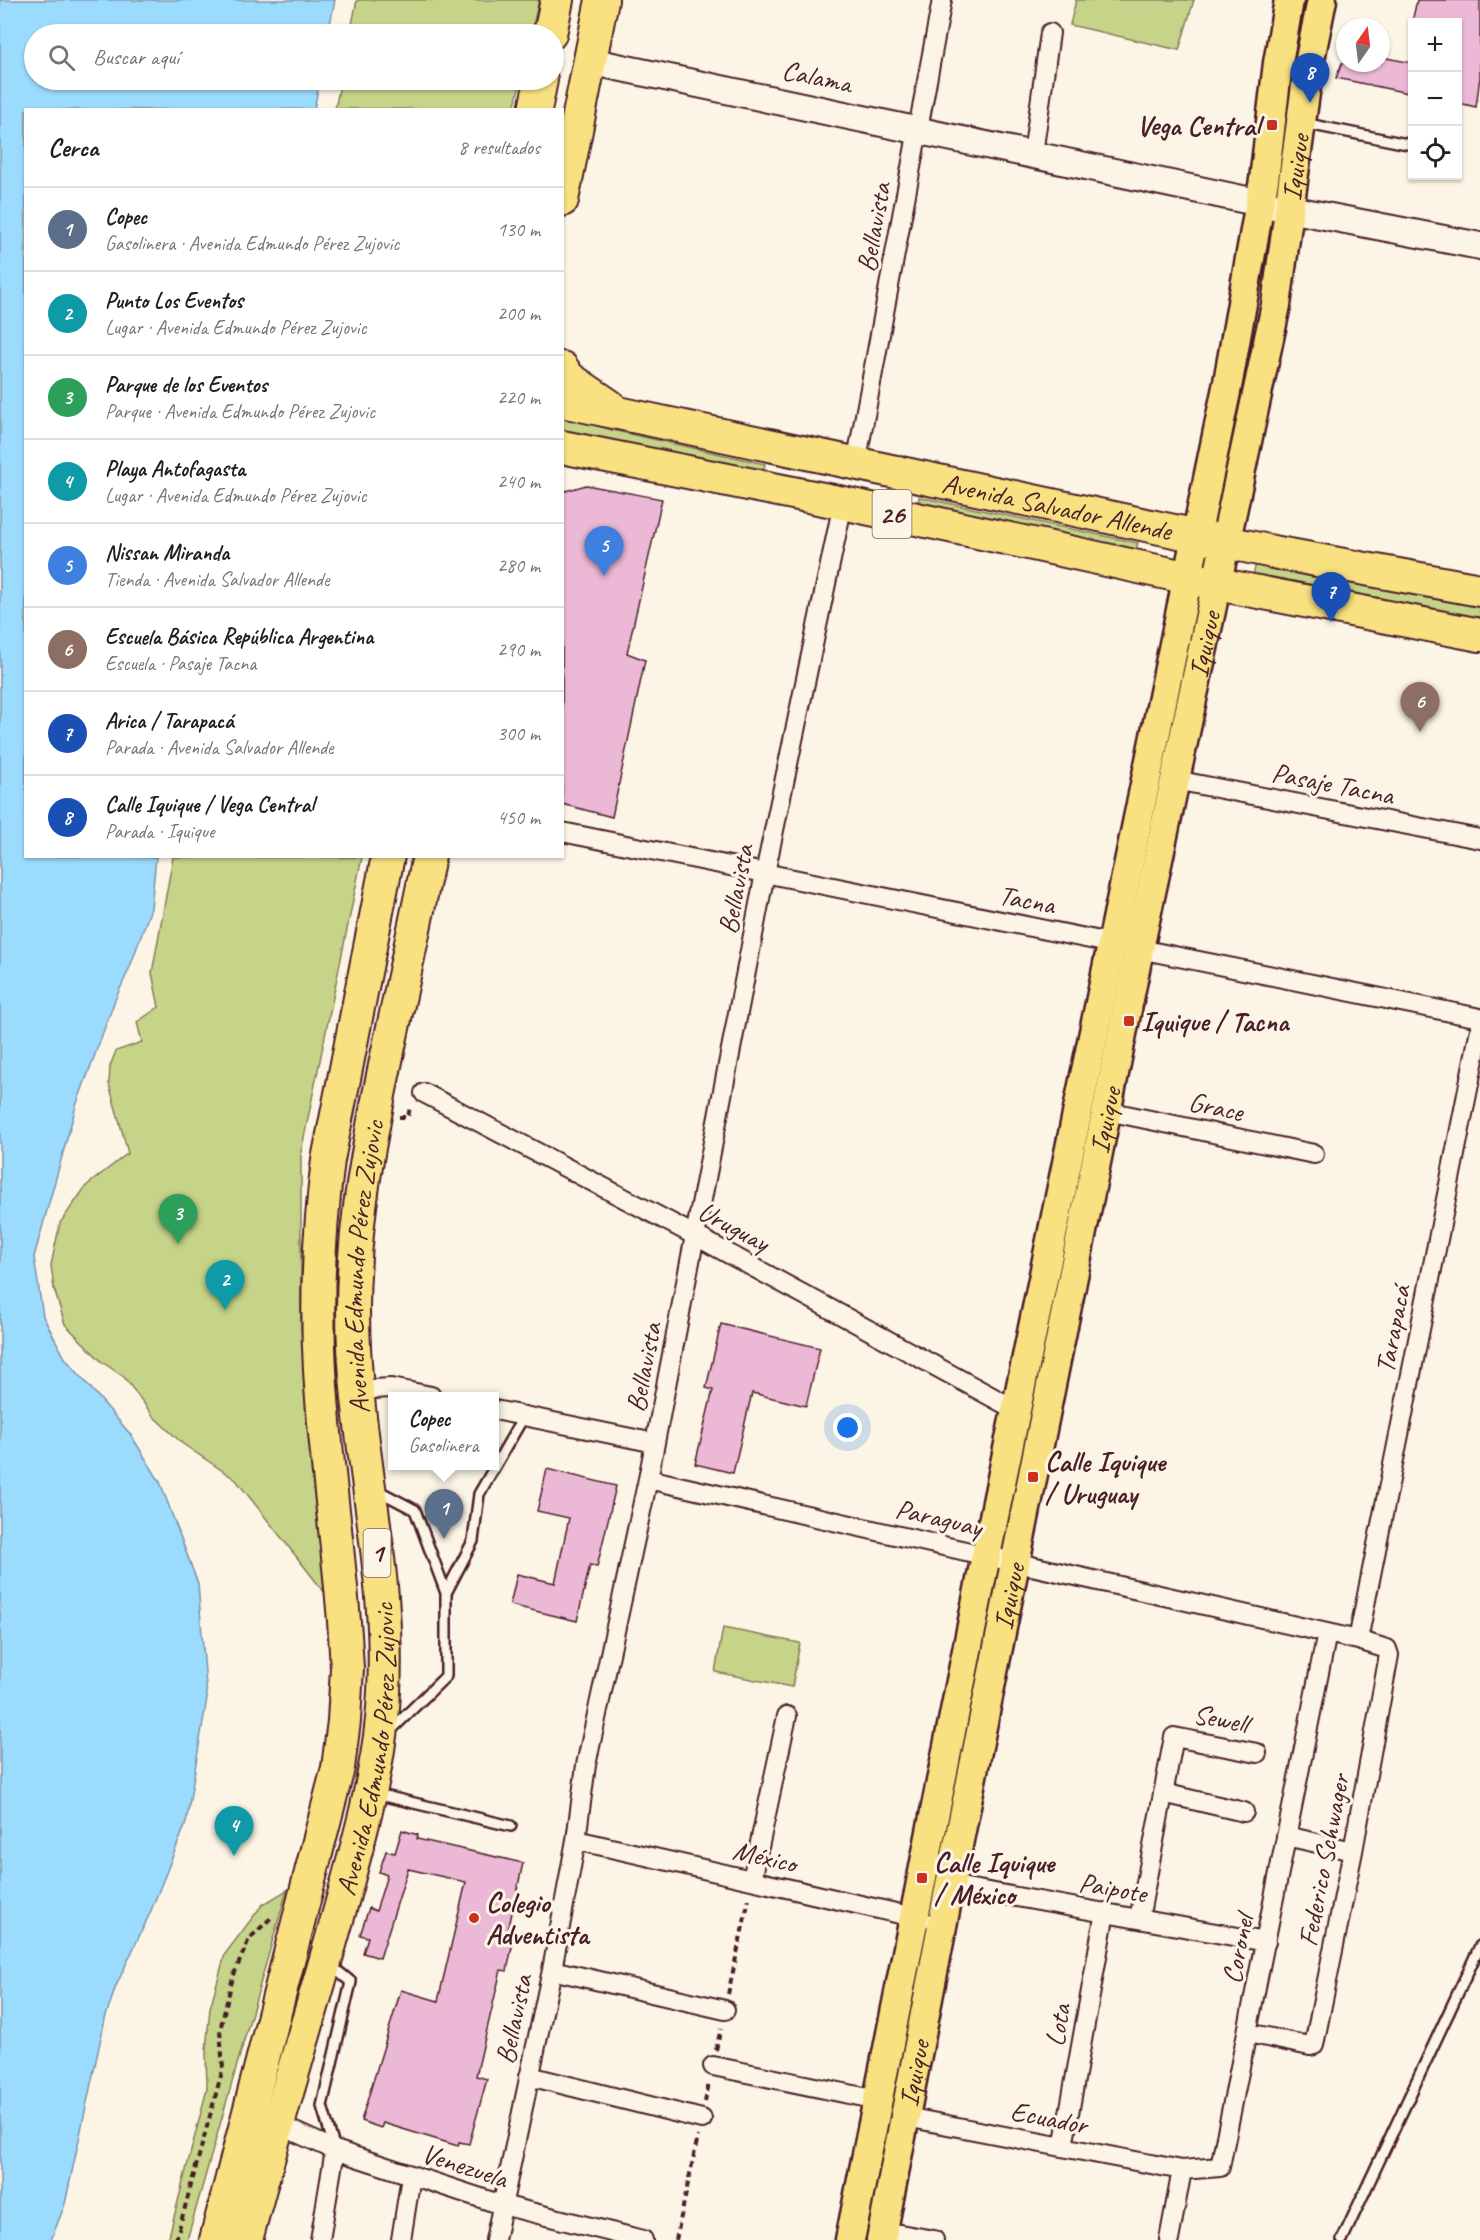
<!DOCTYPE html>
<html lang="es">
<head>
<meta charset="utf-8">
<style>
  body { margin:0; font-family:Caveat,sans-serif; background:#f6f6f6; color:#202124 }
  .controls { position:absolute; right:18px; top:18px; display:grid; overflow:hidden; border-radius:0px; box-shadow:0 2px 4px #0004 }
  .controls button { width:54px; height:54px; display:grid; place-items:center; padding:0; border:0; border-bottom:2px solid #e0e0e0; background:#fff; color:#202124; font:30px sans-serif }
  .compass { position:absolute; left:1336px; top:18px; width:54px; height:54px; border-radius:50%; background:#fff; box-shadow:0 2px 4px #0004; rotate:14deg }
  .you { position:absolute; left:848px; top:1428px; width:21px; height:21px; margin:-15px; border:4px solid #fff; border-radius:50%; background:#1a73e8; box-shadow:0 0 0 9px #1a73e833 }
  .badge { display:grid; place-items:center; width:39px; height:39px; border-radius:50%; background:#ea580c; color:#fff; font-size:20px; font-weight:700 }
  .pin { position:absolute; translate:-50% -50px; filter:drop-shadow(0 2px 3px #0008) }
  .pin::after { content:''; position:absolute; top:32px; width:21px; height:18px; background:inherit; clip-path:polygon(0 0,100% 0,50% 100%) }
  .popup { position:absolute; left:388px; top:1392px; width:111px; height:78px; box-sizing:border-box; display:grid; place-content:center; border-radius:0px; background:#fff; filter:drop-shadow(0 2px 4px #0005); font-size:20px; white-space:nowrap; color:#757577 }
  .popup b { font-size:22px; color:#202124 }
  .popup::after { content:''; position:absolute; left:50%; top:100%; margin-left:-12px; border:12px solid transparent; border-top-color:#fff }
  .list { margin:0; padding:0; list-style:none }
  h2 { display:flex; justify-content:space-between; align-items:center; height:78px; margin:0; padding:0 24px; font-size:26px }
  h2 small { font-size:20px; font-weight:400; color:#757577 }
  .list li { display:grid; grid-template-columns:39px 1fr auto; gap:18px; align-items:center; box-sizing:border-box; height:84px; padding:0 24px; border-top:2px solid #e0e0e0 }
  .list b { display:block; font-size:22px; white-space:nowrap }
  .list p { margin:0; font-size:20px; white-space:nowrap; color:#757577 }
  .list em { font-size:20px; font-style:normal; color:#757577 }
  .icon { flex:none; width:33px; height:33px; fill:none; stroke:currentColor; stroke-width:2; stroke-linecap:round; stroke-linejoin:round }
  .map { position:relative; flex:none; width:1480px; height:2240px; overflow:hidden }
  .search { position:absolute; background:#fff; box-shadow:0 2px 4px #0004; left:24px; top:24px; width:540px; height:66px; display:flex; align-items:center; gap:15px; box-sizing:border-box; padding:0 21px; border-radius:33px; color:#757577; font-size:22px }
  .panel { position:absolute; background:#fff; box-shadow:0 2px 4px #0004; left:24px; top:108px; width:540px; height:750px; border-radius:0px }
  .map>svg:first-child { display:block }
</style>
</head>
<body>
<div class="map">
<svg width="1480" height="2240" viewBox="0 0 1480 2240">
  <rect width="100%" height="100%" fill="#fcf5e5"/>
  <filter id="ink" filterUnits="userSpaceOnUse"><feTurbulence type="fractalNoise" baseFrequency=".0167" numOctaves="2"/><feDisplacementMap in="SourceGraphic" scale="12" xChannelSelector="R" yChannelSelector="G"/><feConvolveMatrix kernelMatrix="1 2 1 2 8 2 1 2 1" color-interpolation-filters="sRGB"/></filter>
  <g filter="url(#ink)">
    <path fill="#c5d488" stroke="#887a5a" stroke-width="1.5" d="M357,0h182l-8,34h-181z
      M1076,0h118l-15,50 -109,-25z
      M341,80h180l-7,29h-179z
      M562,416l50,14 153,34 -3,11 -199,-37z
      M919,497l219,46 -3,9 -217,-46z
      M1256,563l224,39v18l-227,-44z
      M173,857h189l-61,295v176l24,265 -89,-113 -53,-36 -29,-27 -30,-40 -22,-15 -37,-38 -11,-35 -3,-24 9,-42 26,-37 42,-33 -19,-69 1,-18 6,-15 26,-9 -5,-20 22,-15 -7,-34z
      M723,1628l77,15 -8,44 -77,-15z
      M287,1890l-100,350h-19l39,-151 -1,-39 4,-42 15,-54 37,-49z"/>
    <path fill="#9bdbfd" stroke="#7b90a9" stroke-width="1.5" d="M0,0h335l-7,34h-294v46h286l-6,29 -288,1v746l130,1 -5,51 -21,59 -15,33 -39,106 -42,151 9,59 22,42 66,77 29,47 38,102 9,114 -21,125 -36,90 -34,73 -11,33 -40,185 -14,36h-51z"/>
    <path fill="#ebb8d5" stroke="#4a1f2b" stroke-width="1.5" d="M1417,0h63v77l-4,30 -18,-4v-81h-46z
      M1381,57l32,6v31l-77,-16 6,-15h39z
      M586,485l76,14 -35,154 18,7 -33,157 -50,-13v-312z
      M721,1324l99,24 -14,58 -54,-13 -19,80 -38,-9 18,-74 -7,-2z
      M547,1469l69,17 -19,81 -7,-2 -13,56 -67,-16 7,-31 38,9 14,-65 -32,-7z
      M402,1830l16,5 -1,4 106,24 -17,77 7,2 -6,29 -6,-1 -25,106 11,3 -18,65 -10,-2 -1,4 -75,-23 -2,5 -20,-7 40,-131 37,11 28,-119 -58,-13 -28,89 -17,-5 5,-16 -8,-2 9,-27 7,3 11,-36 -8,-3 7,-21 9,2z"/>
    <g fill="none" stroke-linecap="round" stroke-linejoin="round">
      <defs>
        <path id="lane" d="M1303,123l109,22
          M375,1489l40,21 31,83v83l-56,55
          M446,1593l27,-52 6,-47 45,-78
          M376,1794l135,32
          M329,1964l22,18 -29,124 13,44
          M1342,2240l138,-294"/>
        <path id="street" d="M1033,154l17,-121
          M856,464l86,-464
          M1175,780l305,59
          M562,832l918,186
          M424,1093l272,143 320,174
          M1107,1111l207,43
          M357,1390l34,-2 40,8
          M495,1410l160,33
          M648,1479l710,161 29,9 2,6 -36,196 -39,194 -4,1 -62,-13
          M1358,1640l122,-611
          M1163,1793l81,19
          M1286,1836l67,15
          M576,1840l346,79
          M752,1880l35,-164
          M950,1885l316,57
          M1139,1919l35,-182 83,16
          M552,1970l173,40
          M713,2066l165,34
          M529,2076l173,43
          M906,2117l276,53
          M277,2124l58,26 167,55 141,35
          M1063,2147l42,-235
          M883,2231l51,9
          M320,2240l15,-90
          M401,2240l10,-64
          M495,2240l57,-270 24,-130 10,-75 62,-286 117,-606 78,-370
          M1169,2240l13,-70 38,-3 107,-534"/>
        <path id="secondary" d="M589,61l700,148 191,37"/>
        <g id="primary">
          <path d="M850,2240l132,-665 246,-1193 36,-202 14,-117 11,-63"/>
          <path id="s1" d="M881,2240l69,-355 193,-955 133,-625 33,-241 13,-64"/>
        </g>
        <g id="highway">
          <path d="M550,34l7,-34"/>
          <path d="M535,110l6,-30"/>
          <path d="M562,200l40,-200"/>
          <path d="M562,368l7,10 41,28"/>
          <path id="s2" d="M562,401l711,151 207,38"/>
          <path d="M562,447l281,56 374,81 263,51"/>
          <path d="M216,2240l122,-472 6,-47 3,-53 -2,-33c-6,-89 -20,-176 -25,-265 -4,-70 -1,-140 8,-210l60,-304"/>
          <path id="s3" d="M246,2240c28,-107 61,-213 91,-320 18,-66 38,-132 45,-201 14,-137 -29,-272 -29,-409 0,-88 17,-173 35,-259 14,-65 28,-130 41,-195"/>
        </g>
      </defs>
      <use href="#lane" stroke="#4a1f2b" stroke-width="14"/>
      <use href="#street" stroke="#4a1f2b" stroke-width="22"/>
      <use href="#secondary" stroke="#4a1f2b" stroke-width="30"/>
      <use href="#primary" stroke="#4a1f2b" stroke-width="33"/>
      <use href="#highway" stroke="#4a1f2b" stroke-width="36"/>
      <path stroke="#4a1f2b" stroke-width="4" stroke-dasharray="6 4.5" stroke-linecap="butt" d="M399,1117h9l2,-10
        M728,1994l21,-95
        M716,2050l5,-22
        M705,2102l4,-19
        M176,2240l47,-172 -3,-38 13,-53 16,-38 24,-23
        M676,2240l22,-104"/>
      <use href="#lane" stroke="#fcf5e5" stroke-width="9"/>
      <use href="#street" stroke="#fcf5e5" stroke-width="18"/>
      <use href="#secondary" stroke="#fcf5e5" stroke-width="26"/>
      <use href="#primary" stroke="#f9e181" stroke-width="28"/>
      <use href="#highway" stroke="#f9e181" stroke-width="32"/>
    </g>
  </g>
  <g fill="#c8321e" stroke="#fcf5e5" stroke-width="2">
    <rect x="1266" y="119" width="12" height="12" rx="3"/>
    <rect x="1123" y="1015" width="12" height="12" rx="3"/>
    <rect x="1027" y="1471" width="12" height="12" rx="3"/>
    <rect x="916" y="1872" width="12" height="12" rx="3"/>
    <circle cx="474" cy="1918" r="6"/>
  </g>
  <g text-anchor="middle" stroke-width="6" stroke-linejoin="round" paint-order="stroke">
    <g fill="#fcf5e5" stroke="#7f5f63" stroke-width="1.5">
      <rect x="872.5" y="490" width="39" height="48" rx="4.5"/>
      <rect x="363.5" y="1529" width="27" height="48" rx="4.5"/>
    </g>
    <g font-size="27" font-weight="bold" fill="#4a1f2b">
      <text x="892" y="523">26</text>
      <text x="377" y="1562">1</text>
    </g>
    <g font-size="28" fill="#4a1f2b" stroke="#fcf5e5">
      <text transform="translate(817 76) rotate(12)" y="10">Calama</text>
      <text dy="10" stroke="none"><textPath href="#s1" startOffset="2114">Iquique</textPath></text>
      <text transform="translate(873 227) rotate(-80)" y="10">Bellavista</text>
      <text dy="10" stroke="none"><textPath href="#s2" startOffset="506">Avenida Salvador Allende</textPath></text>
      <text dy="10" stroke="none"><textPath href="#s1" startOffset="1628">Iquique</textPath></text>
      <text transform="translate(1333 783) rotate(11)" y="10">Pasaje Tacna</text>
      <text transform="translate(735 889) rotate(-79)" y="10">Bellavista</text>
      <text transform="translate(1027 899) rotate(11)" y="10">Tacna</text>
      <text transform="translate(1216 1106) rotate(12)" y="10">Grace</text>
      <text dy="10" stroke="none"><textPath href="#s1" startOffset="1142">Iquique</textPath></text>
      <text transform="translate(734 1226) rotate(28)" y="10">Uruguay</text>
      <text dy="10" stroke="none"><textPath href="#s3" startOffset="993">Avenida Edmundo Pérez Zujovic</textPath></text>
      <text transform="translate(1392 1329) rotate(-79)" y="10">Tarapacá</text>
      <text transform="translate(643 1367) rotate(-79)" y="10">Bellavista</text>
      <text transform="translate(939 1517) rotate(13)" y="10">Paraguay</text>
      <text dy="10" stroke="none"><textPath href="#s1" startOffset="656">Iquique</textPath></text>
      <text transform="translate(1221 1718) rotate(11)" y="10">Sewell</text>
      <text dy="10" stroke="none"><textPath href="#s3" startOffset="507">Avenida Edmundo Pérez Zujovic</textPath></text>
      <text transform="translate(765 1856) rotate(13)" y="10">México</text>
      <text transform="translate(1323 1860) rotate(-79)" y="10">Federico Schwager</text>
      <text transform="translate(1113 1887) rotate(10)" y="10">Paipote</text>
      <text transform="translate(1237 1949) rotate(-79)" y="10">Coronel</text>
      <text transform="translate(513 2019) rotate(-78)" y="10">Bellavista</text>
      <text transform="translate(1057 2025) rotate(-80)" y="10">Lota</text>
      <text dy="10" stroke="none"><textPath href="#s1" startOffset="170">Iquique</textPath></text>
      <text transform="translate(1049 2117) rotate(11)" y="10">Ecuador</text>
      <text transform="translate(465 2165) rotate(18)" y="10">Venezuela</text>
    </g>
    <g font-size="28" font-weight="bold" fill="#4a1f2b" stroke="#fcf5e5" text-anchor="start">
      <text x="1260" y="135" text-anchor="end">Vega Central</text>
      <text x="1141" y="1031">Iquique / Tacna</text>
      <text x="1045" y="1471">Calle Iquique<tspan x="1045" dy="32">/ Uruguay</tspan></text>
      <text x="934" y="1872">Calle Iquique<tspan x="934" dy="32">/ México</tspan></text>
      <text x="486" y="1912">Colegio<tspan x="486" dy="32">Adventista</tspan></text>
    </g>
  </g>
</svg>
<div class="controls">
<button>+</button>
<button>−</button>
<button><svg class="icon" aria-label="locate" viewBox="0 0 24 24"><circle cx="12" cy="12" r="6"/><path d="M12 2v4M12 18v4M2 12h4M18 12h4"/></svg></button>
</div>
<svg class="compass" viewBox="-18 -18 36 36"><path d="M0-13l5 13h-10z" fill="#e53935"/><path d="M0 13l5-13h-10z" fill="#757577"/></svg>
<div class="you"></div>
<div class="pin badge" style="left:444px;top:1539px;background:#5c6f8a">1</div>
<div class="popup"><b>Copec</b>Gasolinera</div>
<div class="pin badge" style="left:225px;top:1310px;background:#0f9aa8">2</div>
<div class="pin badge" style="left:178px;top:1244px;background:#2e9e5b">3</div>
<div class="pin badge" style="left:234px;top:1856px;background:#0f9aa8">4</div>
<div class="pin badge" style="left:604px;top:576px;background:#3f7fe0">5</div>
<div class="pin badge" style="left:1420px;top:732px;background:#8d6e63">6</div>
<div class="pin badge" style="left:1331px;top:622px;background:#1a4fb4">7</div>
<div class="pin badge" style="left:1310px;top:103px;background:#1a4fb4">8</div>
<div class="search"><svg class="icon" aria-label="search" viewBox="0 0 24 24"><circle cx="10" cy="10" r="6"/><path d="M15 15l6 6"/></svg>Buscar aquí</div>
<section class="panel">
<h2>Cerca<small>8 resultados</small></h2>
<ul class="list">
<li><span class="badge" style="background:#5c6f8a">1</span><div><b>Copec</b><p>Gasolinera · Avenida Edmundo Pérez Zujovic</p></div><em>130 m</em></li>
<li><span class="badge" style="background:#0f9aa8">2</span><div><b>Punto Los Eventos</b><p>Lugar · Avenida Edmundo Pérez Zujovic</p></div><em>200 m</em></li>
<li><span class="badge" style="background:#2e9e5b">3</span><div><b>Parque de los Eventos</b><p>Parque · Avenida Edmundo Pérez Zujovic</p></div><em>220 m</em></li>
<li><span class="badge" style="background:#0f9aa8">4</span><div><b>Playa Antofagasta</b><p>Lugar · Avenida Edmundo Pérez Zujovic</p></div><em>240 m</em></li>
<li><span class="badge" style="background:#3f7fe0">5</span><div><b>Nissan Miranda</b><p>Tienda · Avenida Salvador Allende</p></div><em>280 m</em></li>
<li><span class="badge" style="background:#8d6e63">6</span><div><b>Escuela Básica República Argentina</b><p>Escuela · Pasaje Tacna</p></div><em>290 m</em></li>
<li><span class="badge" style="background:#1a4fb4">7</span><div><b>Arica / Tarapacá</b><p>Parada · Avenida Salvador Allende</p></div><em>300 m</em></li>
<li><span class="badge" style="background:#1a4fb4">8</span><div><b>Calle Iquique / Vega Central</b><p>Parada · Iquique</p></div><em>450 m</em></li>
</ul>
</section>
</div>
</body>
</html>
